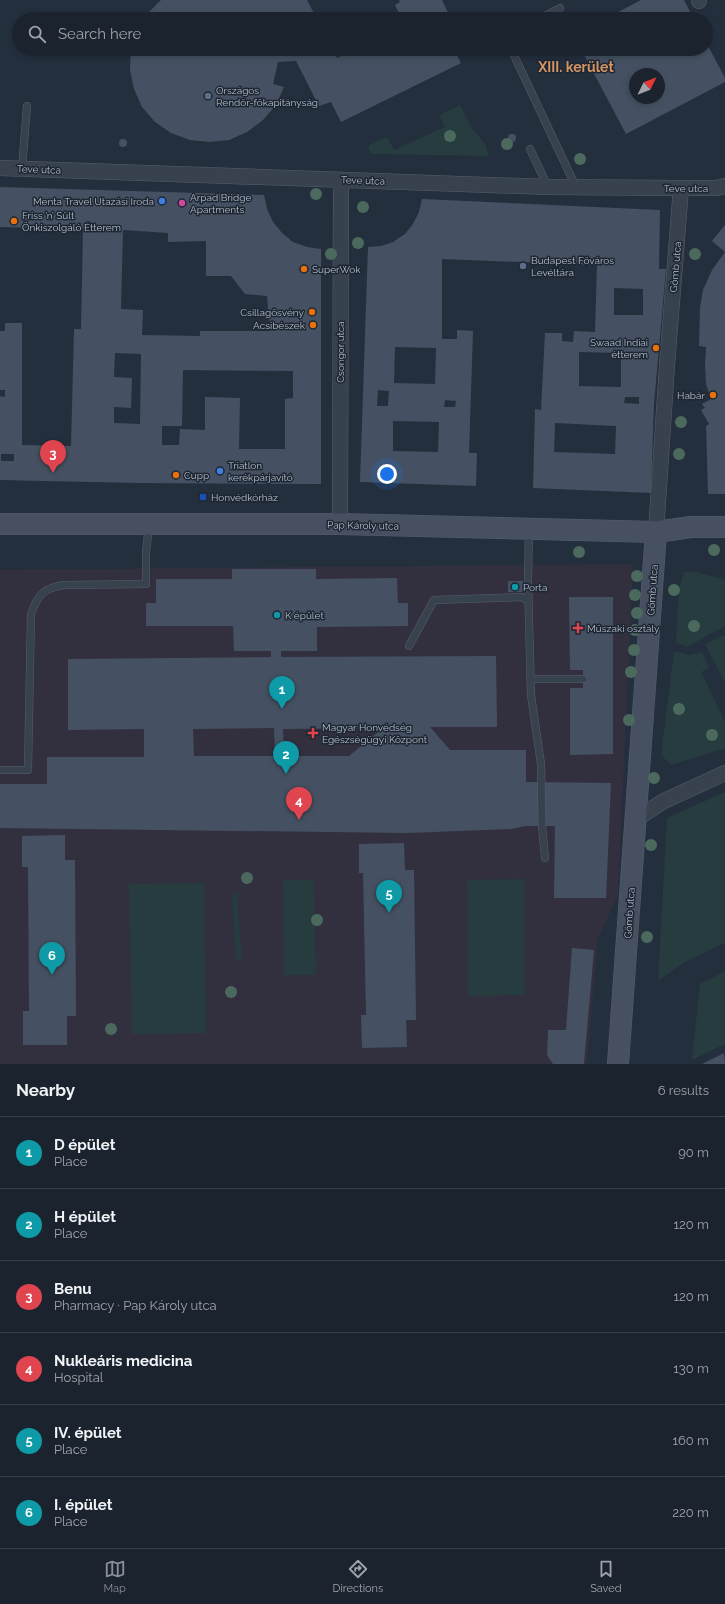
<!DOCTYPE html>
<html lang="en">
<head>
<meta charset="utf-8">
<style>
  body { margin:0; font-family:Raleway,sans-serif; background:#282f3a; color:#f1f3f6 }
  .compass { position:absolute; left:629px; top:68px; width:36px; height:36px; border-radius:50%; background:#1b232e; box-shadow:0 2px 6px #0003; rotate:47deg }
  .you { position:absolute; left:387px; top:474px; width:14px; height:14px; margin:-10px; border:3px solid #fff; border-radius:50%; background:#1a73e8; box-shadow:0 0 0 6px #1a73e833 }
  .badge { display:grid; place-items:center; width:26px; height:26px; border-radius:50%; background:#8c9099; color:#fff; font-size:13px; font-weight:700 }
  .pin { position:absolute; translate:-50% -33px; filter:drop-shadow(0 1px 2px #0008) }
  .pin::after { content:''; position:absolute; top:21px; width:14px; height:12px; background:inherit; clip-path:polygon(0 0,100% 0,50% 100%) }
  .list { margin:0; padding:0; list-style:none }
  h2 { display:flex; justify-content:space-between; align-items:center; height:52px; margin:0; padding:0 16px; font-size:17px }
  h2 small { font-size:13px; font-weight:400; color:#a0a4aa }
  .list li { display:grid; grid-template-columns:26px 1fr auto; gap:12px; align-items:center; box-sizing:border-box; height:72px; padding:0 16px; border-top:1px solid #39404a }
  .list b { display:block; font-size:15px; white-space:nowrap }
  .list p { margin:0; font-size:13px; white-space:nowrap; color:#a0a4aa }
  .list em { font-size:13px; font-style:normal; color:#a0a4aa }
  .icon { flex:none; width:22px; height:22px; fill:none; stroke:currentColor; stroke-width:2; stroke-linecap:round; stroke-linejoin:round }
  .map { position:relative; flex:none; width:725px; height:1064px; overflow:hidden }
  .search { position:absolute; background:#1b232e; box-shadow:0 2px 6px #0003; left:12px; right:12px; top:12px; height:44px; display:flex; align-items:center; gap:10px; box-sizing:border-box; padding:0 14px; border-radius:22px; color:#a0a4aa; font-size:15px }
  .sheet { height:484px; background:#1b232e }
  nav { display:flex; justify-content:space-around; align-items:center; box-sizing:border-box; height:56px; border-top:1px solid #39404a; background:#1b232e; font-size:11px; color:#a0a4aa }
  nav a { display:grid; justify-items:center; gap:2px }
  nav .on { color:#8c9099 }
  .map>svg:first-child { display:block }
</style>
</head>
<body>
<div class="map">
<svg width="725" height="1064" viewBox="0 0 725 1064">
  <rect width="100%" height="100%" fill="#242f3e"/>
  <path fill="#32303f" d="M633,564l-15,331 -20,43 -11,126h-587v-494z"/>
  <path fill="#263c3f" d="M460,105l12,23 13,16 4,12 -118,-2 -3,-8 19,-9 7,13 51,-23 -6,-12z
    M684,572h12l29,8v46l-38,21 -11,-4 3,-54z
    M725,635v47l-20,-38z
    M674,651l15,4 13,-3 7,16 -8,4 24,50v26l-54,17 -10,-10z
    M725,792v151l-42,20 -25,18 9,-163z
    M524,879l1,116 -57,1 -1,-116z
    M283,880h31l2,95h-32z
    M204,883l2,150 -74,1 -3,-150z
    M237,893l5,67 -6,1 -4,-67z
    M725,971v73l-33,16 8,-76z"/>
  <path fill="#455162" fill-rule="evenodd" d="M161,0h146l10,19h-173l3,-5z
    M399,0h43l9,19h-49l-7,-14 5,-3z
    M641,0h43l10,19h-89z
    M706,42l19,36v4l-99,52 -45,-85h125zM635,74h24v24h-24z
    M131,49h202l4,9 17,-9h100l7,14 -120,59 -10,-20 -12,4 -23,-45 -18,1 -5,22 11,3 -8,18 -13,15 -16,12 -18,8 -19,2 -20,-2 -19,-7 -16,-11 -13,-15 -8,-18 -4,-19z
    M508 138a4 4 0 1 1 8 0a4 4 0 1 1-8 0Z
    M119 143a4 4 0 1 1 8 0a4 4 0 1 1-8 0Z
    M0,187l264,8 3,14 6,13 9,11 11,9 14,5 14,2v235l-183,-1 -138,-3v-84l5,1v-7h-5v-59h5v-8h17v122l49,1 3,-117h7l2,-100 -83,-2zM123,230l45,3v9l38,-1v35h25l14,18 22,2 3,35h-70v5l-58,-1 1,-25 -22,-1zM115,353l26,1 -1,70 -26,-1v-16l17,1 1,-30 -18,-1zM183,370l110,1v27l-8,1v50h-46l1,-51 -35,-1v33l-25,-1 -1,16h-17v-19h20zM1,454h13v7h-13z
    M422,199l238,11 -1,59h7l-12,135 -3,89 -118,-5 2,-79 6,1 4,-77h17v8l11,1 1,-11 21,1 2,-67 -155,-6v80h15v-9l16,1 -4,122h8l-1,33 -116,-4 8,-235 13,-1 12,-4 12,-8 8,-10 6,-12zM614,288l29,1v26h-29zM395,347l41,1 -1,36 -41,-1zM579,352l42,1v34l-42,-1zM378,390l11,1 -1,15h-11zM625,397h14v7l-15,-1zM445,400l11,1 -1,6h-11zM393,421l46,1 -1,30 -45,-1zM555,423l61,3 -1,28 -61,-2z
    M725,225v269h-17l-2,-68 3,-2 -8,-14 4,-2 -3,-4 9,-5 -5,-15 -1,-19 1,-18 -7,-1 1,-38 3,-18 9,-20 13,-18 -13,-11z
    M232,569h84v10l81,-1 1,25h10v23l-91,1v24h-36v6l215,-1 1,71h-67l20,23h76v32l85,1 -5,115h-52l1,-72h-30l-14,3 -103,4 -408,-5v-44h47v-27h97v-28l-76,1v-71l203,-2v-6h-37l-1,-25h-87v-23h10v-24h76zM274,728l1,28h-81l-1,-27zM383,728l-34,28h-65l-1,-27z
    M508,581h15v11h-15z
    M569,597h44v157l-43,1v-67h13v-18h-13z
    M65,835v25h10l1,156h-9v29h-44v-34h6l-1,-144h-6v-31z
    M404,843l1,27h9l2,150h-10l1,27 -45,1 -1,-33h5l-3,-142h-4v-29z
    M572,948l22,2 -10,114h-31l-6,-9 1,-25h18z
    M724,1053l1,11h-23z"/>
  <g fill="none" stroke-linecap="round" stroke-linejoin="round">
    <defs>
      <path id="lane" d="M539,19l21,-11
        M511,49l65,138
        M530,149l18,38
        M22,169l5,-63
        M529,531l-1,50 3,114 10,69 1,62 3,32
        M409,646l25,-46 87,-3 7,3
        M530,679h53
        M0,770h28l3,-156c7,-20 13,-26 33,-29l82,-1v-32l3,-27"/>
      <path id="street" d="M699,1v-1
        M0,168l548,19 133,1h35l9,-2
        M340,524l1,-344
        M656,532l11,-167 14,-177
        M636,819l28,-18 61,-28"/>
      <path id="secondary" d="M0,524h340l316,8 35,-5h34
        M618,1064l38,-532"/>
    </defs>
    <use href="#lane" stroke="#565f6c" stroke-width="8"/>
    <use href="#street" stroke="#565f6c" stroke-width="16"/>
    <use href="#secondary" stroke="#565f6c" stroke-width="22"/>
    <use href="#lane" stroke="#38414e" stroke-width="7"/>
    <use href="#street" stroke="#38414e" stroke-width="15"/>
    <use href="#secondary" stroke="#465061" stroke-width="21"/>
  </g>
  <g fill="#4b6a5d">
    <circle cx="450" cy="136" r="6"/>
    <circle cx="507" cy="144" r="6"/>
    <circle cx="580" cy="159" r="6"/>
    <circle cx="316" cy="194" r="6"/>
    <circle cx="363" cy="207" r="6"/>
    <circle cx="358" cy="243" r="6"/>
    <circle cx="331" cy="254" r="6"/>
    <circle cx="695" cy="254" r="6"/>
    <circle cx="681" cy="422" r="6"/>
    <circle cx="679" cy="454" r="6"/>
    <circle cx="714" cy="550" r="6"/>
    <circle cx="579" cy="552" r="6"/>
    <circle cx="637" cy="576" r="6"/>
    <circle cx="674" cy="590" r="6"/>
    <circle cx="635" cy="595" r="6"/>
    <circle cx="637" cy="613" r="6"/>
    <circle cx="694" cy="626" r="6"/>
    <circle cx="635" cy="630" r="6"/>
    <circle cx="634" cy="650" r="6"/>
    <circle cx="631" cy="672" r="6"/>
    <circle cx="679" cy="709" r="6"/>
    <circle cx="629" cy="720" r="6"/>
    <circle cx="712" cy="735" r="6"/>
    <circle cx="654" cy="778" r="6"/>
    <circle cx="651" cy="845" r="6"/>
    <circle cx="247" cy="878" r="6"/>
    <circle cx="317" cy="920" r="6"/>
    <circle cx="647" cy="937" r="6"/>
    <circle cx="231" cy="992" r="6"/>
    <circle cx="111" cy="1029" r="6"/>
  </g>
  <g fill="#5c6f8a" stroke="#1d2633" stroke-width="1.5">
    <circle cx="208" cy="96" r="4"/>
    <circle cx="523" cy="266" r="4"/>
  </g>
  <g fill="#3f7fe0" stroke="#1d2633" stroke-width="1.5">
    <circle cx="162" cy="201" r="4"/>
    <circle cx="220" cy="471" r="4"/>
  </g>
  <circle fill="#d1479c" stroke="#1d2633" stroke-width="1.5" cx="182" cy="203" r="4"/>
  <g fill="#e8710a" stroke="#1d2633" stroke-width="1.5">
    <circle cx="14" cy="221" r="4"/>
    <circle cx="304" cy="269" r="4"/>
    <circle cx="312" cy="312" r="4"/>
    <circle cx="313" cy="325" r="4"/>
    <circle cx="656" cy="348" r="4"/>
    <circle cx="713" cy="395" r="4"/>
    <circle cx="176" cy="475" r="4"/>
  </g>
  <rect fill="#1a4fb4" stroke="#1d2633" stroke-width="1.5" x="199" y="493" width="8" height="8" rx="2"/>
  <g fill="#0f9aa8" stroke="#1d2633" stroke-width="1.5">
    <circle cx="515" cy="587" r="4"/>
    <circle cx="277" cy="615" r="4"/>
  </g>
  <g fill="#e0444e" stroke="#1d2633" stroke-width="1.5">
    <path d="M576 622h4v4h4v4h-4v4h-4v-4h-4v-4h4z"/>
    <path d="M311 727h4v4h4v4h-4v4h-4v-4h-4v-4h4z"/>
  </g>
  <g text-anchor="middle" stroke-width="3" stroke-linejoin="round" paint-order="stroke">
    <g font-size="10" fill="#b4bcc9" stroke="#1d2633" text-anchor="start">
      <text x="216" y="94">Országos<tspan x="216" dy="12">Rendőr-főkapitányság</tspan></text>
      <text x="190" y="201">Arpad Bridge<tspan x="190" dy="12">Apartments</tspan></text>
      <text x="154" y="205" text-anchor="end">Menta Travel Utazási Iroda</text>
      <text x="22" y="219">Friss ’n’ Sült<tspan x="22" dy="12">Önkiszolgáló Étterem</tspan></text>
      <text x="531" y="264">Budapest Főváros<tspan x="531" dy="12">Levéltára</tspan></text>
      <text x="312" y="273">SuperWok</text>
      <text x="304" y="316" text-anchor="end">Csillagösvény</text>
      <text x="305" y="329" text-anchor="end">Acsibészek</text>
      <text x="648" y="346" text-anchor="end">Swaad Indiai<tspan x="648" dy="12">étterem</tspan></text>
      <text x="705" y="399" text-anchor="end">Habár</text>
      <text x="228" y="469">Triatlon<tspan x="228" dy="12">kerékpárjavító</tspan></text>
      <text x="184" y="479">Cupp</text>
      <text x="211" y="501">Honvédkórház</text>
      <text x="523" y="591">Porta</text>
      <text x="285" y="619">K épület</text>
      <text x="587" y="632">Műszaki osztály</text>
      <text x="322" y="731">Magyar Honvédség<tspan x="322" dy="12">Egészségügyi Központ</tspan></text>
    </g>
    <g font-size="10" fill="#b4bcc9" stroke="#1d2633">
      <text transform="translate(39 169) rotate(2)" y="4">Teve utca</text>
      <text transform="translate(363 180) rotate(2)" y="4">Teve utca</text>
      <text x="686" y="192">Teve utca</text>
      <text transform="translate(675 267) rotate(-85)" y="4">Gömb utca</text>
      <text transform="translate(340 352) rotate(-90)" y="4">Csongor utca</text>
      <text transform="translate(363 525) rotate(1)" y="4">Pap Károly utca</text>
      <text transform="translate(652 590) rotate(-86)" y="4">Gömb utca</text>
      <text transform="translate(629 913) rotate(-86)" y="4">Gömb utca</text>
    </g>
    <g font-size="14" font-weight="bold" fill="#d59563" stroke="#1d2633">
      <text x="576" y="72">XIII. kerület</text>
    </g>
  </g>
</svg>
<svg class="compass" viewBox="-18 -18 36 36"><path d="M0-13l5 13h-10z" fill="#e53935"/><path d="M0 13l5-13h-10z" fill="#a0a4aa"/></svg>
<div class="you"></div>
<div class="pin badge" style="left:282px;top:709px;background:#0f9aa8">1</div>
<div class="pin badge" style="left:286px;top:774px;background:#0f9aa8">2</div>
<div class="pin badge" style="left:53px;top:473px;background:#e0444e">3</div>
<div class="pin badge" style="left:299px;top:820px;background:#e0444e">4</div>
<div class="pin badge" style="left:389px;top:913px;background:#0f9aa8">5</div>
<div class="pin badge" style="left:52px;top:975px;background:#0f9aa8">6</div>
<div class="search"><svg class="icon" aria-label="search" viewBox="0 0 24 24"><circle cx="10" cy="10" r="6"/><path d="M15 15l6 6"/></svg>Search here</div>
</div>
<section class="sheet">
<h2>Nearby<small>6 results</small></h2>
<ul class="list">
<li><span class="badge" style="background:#0f9aa8">1</span><div><b>D épület</b><p>Place</p></div><em>90 m</em></li>
<li><span class="badge" style="background:#0f9aa8">2</span><div><b>H épület</b><p>Place</p></div><em>120 m</em></li>
<li><span class="badge" style="background:#e0444e">3</span><div><b>Benu</b><p>Pharmacy · Pap Károly utca</p></div><em>120 m</em></li>
<li><span class="badge" style="background:#e0444e">4</span><div><b>Nukleáris medicina</b><p>Hospital</p></div><em>130 m</em></li>
<li><span class="badge" style="background:#0f9aa8">5</span><div><b>IV. épület</b><p>Place</p></div><em>160 m</em></li>
<li><span class="badge" style="background:#0f9aa8">6</span><div><b>I. épület</b><p>Place</p></div><em>220 m</em></li>
</ul>
</section>
<nav>
<a class="on"><svg class="icon" aria-label="map" viewBox="0 0 24 24"><path d="M3 6l6-2 6 2 6-2v14l-6 2-6-2-6 2zM9 4v14M15 6v14"/></svg>Map</a>
<a><svg class="icon" aria-label="directions" viewBox="0 0 24 24"><path d="M12 3l9 9-9 9-9-9zM9 14v-3h6M13 9l2 2-2 2"/></svg>Directions</a>
<a><svg class="icon" aria-label="saved" viewBox="0 0 24 24"><path d="M7 4h10v16l-5-4-5 4z"/></svg>Saved</a>
</nav>
</body>
</html>
